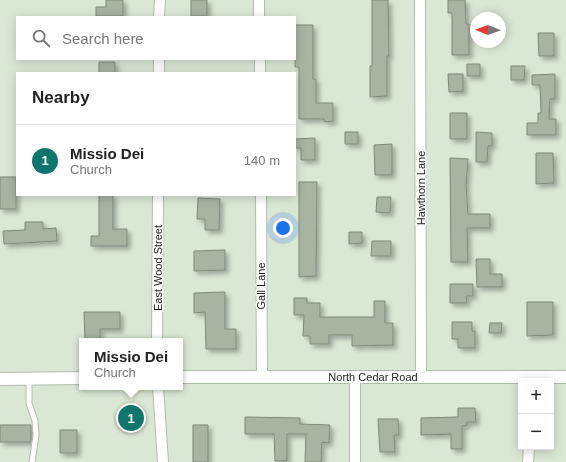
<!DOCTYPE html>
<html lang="en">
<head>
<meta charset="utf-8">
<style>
  body { margin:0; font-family:Helvetica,sans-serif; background:#f6f6f6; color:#222 }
  .controls { position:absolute; right:12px; bottom:12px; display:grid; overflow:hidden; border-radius:0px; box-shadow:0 2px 10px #0003 }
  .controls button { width:36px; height:36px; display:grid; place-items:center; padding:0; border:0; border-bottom:1px solid #e0e0e0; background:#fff; color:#222; font:20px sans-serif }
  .compass { position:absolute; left:470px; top:12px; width:36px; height:36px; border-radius:50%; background:#fff; box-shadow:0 2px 10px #0003; rotate:271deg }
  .you { position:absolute; left:283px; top:228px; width:14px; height:14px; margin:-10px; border:3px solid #fff; border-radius:50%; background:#1a73e8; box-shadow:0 0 0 6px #1a73e833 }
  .badge { display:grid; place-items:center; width:26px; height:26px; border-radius:50%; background:#0f766e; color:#fff; font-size:13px; font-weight:700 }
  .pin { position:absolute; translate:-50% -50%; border:2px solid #fff; box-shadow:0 1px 4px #0006 }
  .popup { position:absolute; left:79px; top:338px; width:104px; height:52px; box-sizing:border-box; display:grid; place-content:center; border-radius:0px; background:#fff; filter:drop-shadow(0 1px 3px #0005); font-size:13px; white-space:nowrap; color:#767676 }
  .popup b { font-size:15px; color:#222 }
  .popup::after { content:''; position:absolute; left:50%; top:100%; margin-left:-8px; border:8px solid transparent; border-top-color:#fff }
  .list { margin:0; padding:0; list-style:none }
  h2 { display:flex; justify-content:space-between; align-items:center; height:52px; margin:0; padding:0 16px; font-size:17px }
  h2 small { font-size:13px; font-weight:400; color:#767676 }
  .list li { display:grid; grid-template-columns:26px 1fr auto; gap:12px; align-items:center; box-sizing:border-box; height:72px; padding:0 16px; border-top:1px solid #e0e0e0 }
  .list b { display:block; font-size:15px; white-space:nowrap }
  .list p { margin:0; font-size:13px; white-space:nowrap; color:#767676 }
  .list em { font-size:13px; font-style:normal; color:#767676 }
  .icon { flex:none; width:22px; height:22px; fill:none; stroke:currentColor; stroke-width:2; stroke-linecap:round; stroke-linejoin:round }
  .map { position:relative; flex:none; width:566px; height:462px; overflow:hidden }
  .search { position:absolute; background:#fff; box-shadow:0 2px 10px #0003; left:16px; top:16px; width:280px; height:44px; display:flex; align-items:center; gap:10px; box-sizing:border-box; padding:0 14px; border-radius:0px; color:#767676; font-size:15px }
  .panel { position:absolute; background:#fff; box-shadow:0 2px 10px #0003; left:16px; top:72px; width:280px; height:124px; border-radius:0px }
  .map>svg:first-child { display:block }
</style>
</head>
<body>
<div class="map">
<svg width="566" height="462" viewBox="0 0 566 462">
  <defs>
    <filter id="shadow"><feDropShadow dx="3.5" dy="3.5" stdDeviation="2" flood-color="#0004"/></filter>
  </defs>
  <rect width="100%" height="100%" fill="#dbe7d5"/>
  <path fill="#a8b3a2" stroke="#7d8878" filter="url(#shadow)" d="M106,0h17v16h-27v-9h10z
    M191,0h16v16h-16z
    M372,0h16l1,56h-2v40l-17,1v-31h2z
    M448,0h17l1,24h3v31h-17v-42h-4z
    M295,25h18v54h3v24h17v18l-8,1 -1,-3h-25v-52h-4z
    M538,33h16v23h-15z
    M99,62h16v11h-16z
    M467,64h13v12h-13z
    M511,66h14l-1,14h-13z
    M448,74h15v17l-14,1z
    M555,74v25h-5l-1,20h7v16h-29v-12h11v-10h3l-1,-28h-8v-10z
    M450,113h17v26h-17z
    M345,132h13v12h-13z
    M476,132l16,1v13h-4l-1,16h-11z
    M315,138v22h-14v-12h-6v-9z
    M392,144v31h-17l-1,-30z
    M536,153h17l1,30 -18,1z
    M450,158l18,1 -2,27 2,28h22v14h-23l1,34h-17z
    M0,177h16v32h-16z
    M299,182h18l-1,94 -17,1z
    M99,195h14v34h14v17h-36v-10h8z
    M377,197h14l-1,16 -14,-1z
    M198,198l22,1 -1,31h-14v-11h-8z
    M25,222h18v7l13,-1 1,13 -53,3 -1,-13 22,-1z
    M349,232h13v11l-13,1z
    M372,241h19v15h-20z
    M225,250v20l-31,1v-20z
    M476,259h14v15h12v13h-25z
    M450,284h23v12h-7l1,7h-17z
    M225,292v37h11v20h-30l-1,-37 -11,1v-20z
    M294,298h13v5h13v14h54v-16h11v22h8v22l-41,1v-11h-23v9h-19v-8h-7l1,-21h-10z
    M527,302h26v33l-26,1z
    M84,312h36v17h-20v12h-15z
    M452,322h20v9h3v17h-17v-9h-6z
    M490,323h12l-1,10h-12z
    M458,408h17l1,14h-9v3l-5,1v23h-11v-15l-30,1v-17l37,-1z
    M245,417l55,1v6l30,1 -1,18 -7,-1 -1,20h-16l1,-28h-19v27h-12l-1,-27h-29z
    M378,419h20l1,16h-5l1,17h-15z
    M0,425h31v17h-31z
    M193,425h15v37h-15z
    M60,430h17v23h-17z"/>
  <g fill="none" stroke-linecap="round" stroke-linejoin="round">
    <defs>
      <path id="service" d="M29,379v24l6,18 1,14 -4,27"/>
      <path id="minor" d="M259,0v17
        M420,0l1,376
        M159,17l1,-17
        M260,59v14
        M159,73v-14
        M261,195l1,182
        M157,341l1,-146
        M158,387l5,75
        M355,462v-86
        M528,462l1,-15"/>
      <g id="tertiary">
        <path id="s1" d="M180,377h386"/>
        <path d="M0,379l82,-1"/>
      </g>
    </defs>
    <use href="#service" stroke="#b1bdac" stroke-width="7"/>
    <use href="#minor" stroke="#b1bdac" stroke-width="12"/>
    <use href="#tertiary" stroke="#b1bdac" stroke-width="14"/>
    <use href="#service" stroke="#fff" stroke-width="5"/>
    <use href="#minor" stroke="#fff" stroke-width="10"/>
    <use href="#tertiary" stroke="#fff" stroke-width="12"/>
  </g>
  <g text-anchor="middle" stroke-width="3" stroke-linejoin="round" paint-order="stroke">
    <g font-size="11" fill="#1a1e18" stroke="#fff">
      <text transform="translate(421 188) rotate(-90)" y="4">Hawthorn Lane</text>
      <text transform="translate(158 268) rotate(-90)" y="4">East Wood Street</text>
      <text transform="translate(261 286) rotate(-90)" y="4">Gall Lane</text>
      <text dy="4" stroke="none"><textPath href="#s1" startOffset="193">North Cedar Road</textPath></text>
    </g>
  </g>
</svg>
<div class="controls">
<button>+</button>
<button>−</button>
</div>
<svg class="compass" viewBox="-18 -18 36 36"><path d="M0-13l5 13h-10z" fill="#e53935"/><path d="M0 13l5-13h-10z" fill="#767676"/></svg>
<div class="you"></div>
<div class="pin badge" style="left:131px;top:418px">1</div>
<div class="popup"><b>Missio Dei</b>Church</div>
<div class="search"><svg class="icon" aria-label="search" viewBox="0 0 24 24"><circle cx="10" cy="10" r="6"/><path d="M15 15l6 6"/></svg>Search here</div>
<section class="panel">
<h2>Nearby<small></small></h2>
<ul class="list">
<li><span class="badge">1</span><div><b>Missio Dei</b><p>Church</p></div><em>140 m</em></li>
</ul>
</section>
</div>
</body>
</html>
